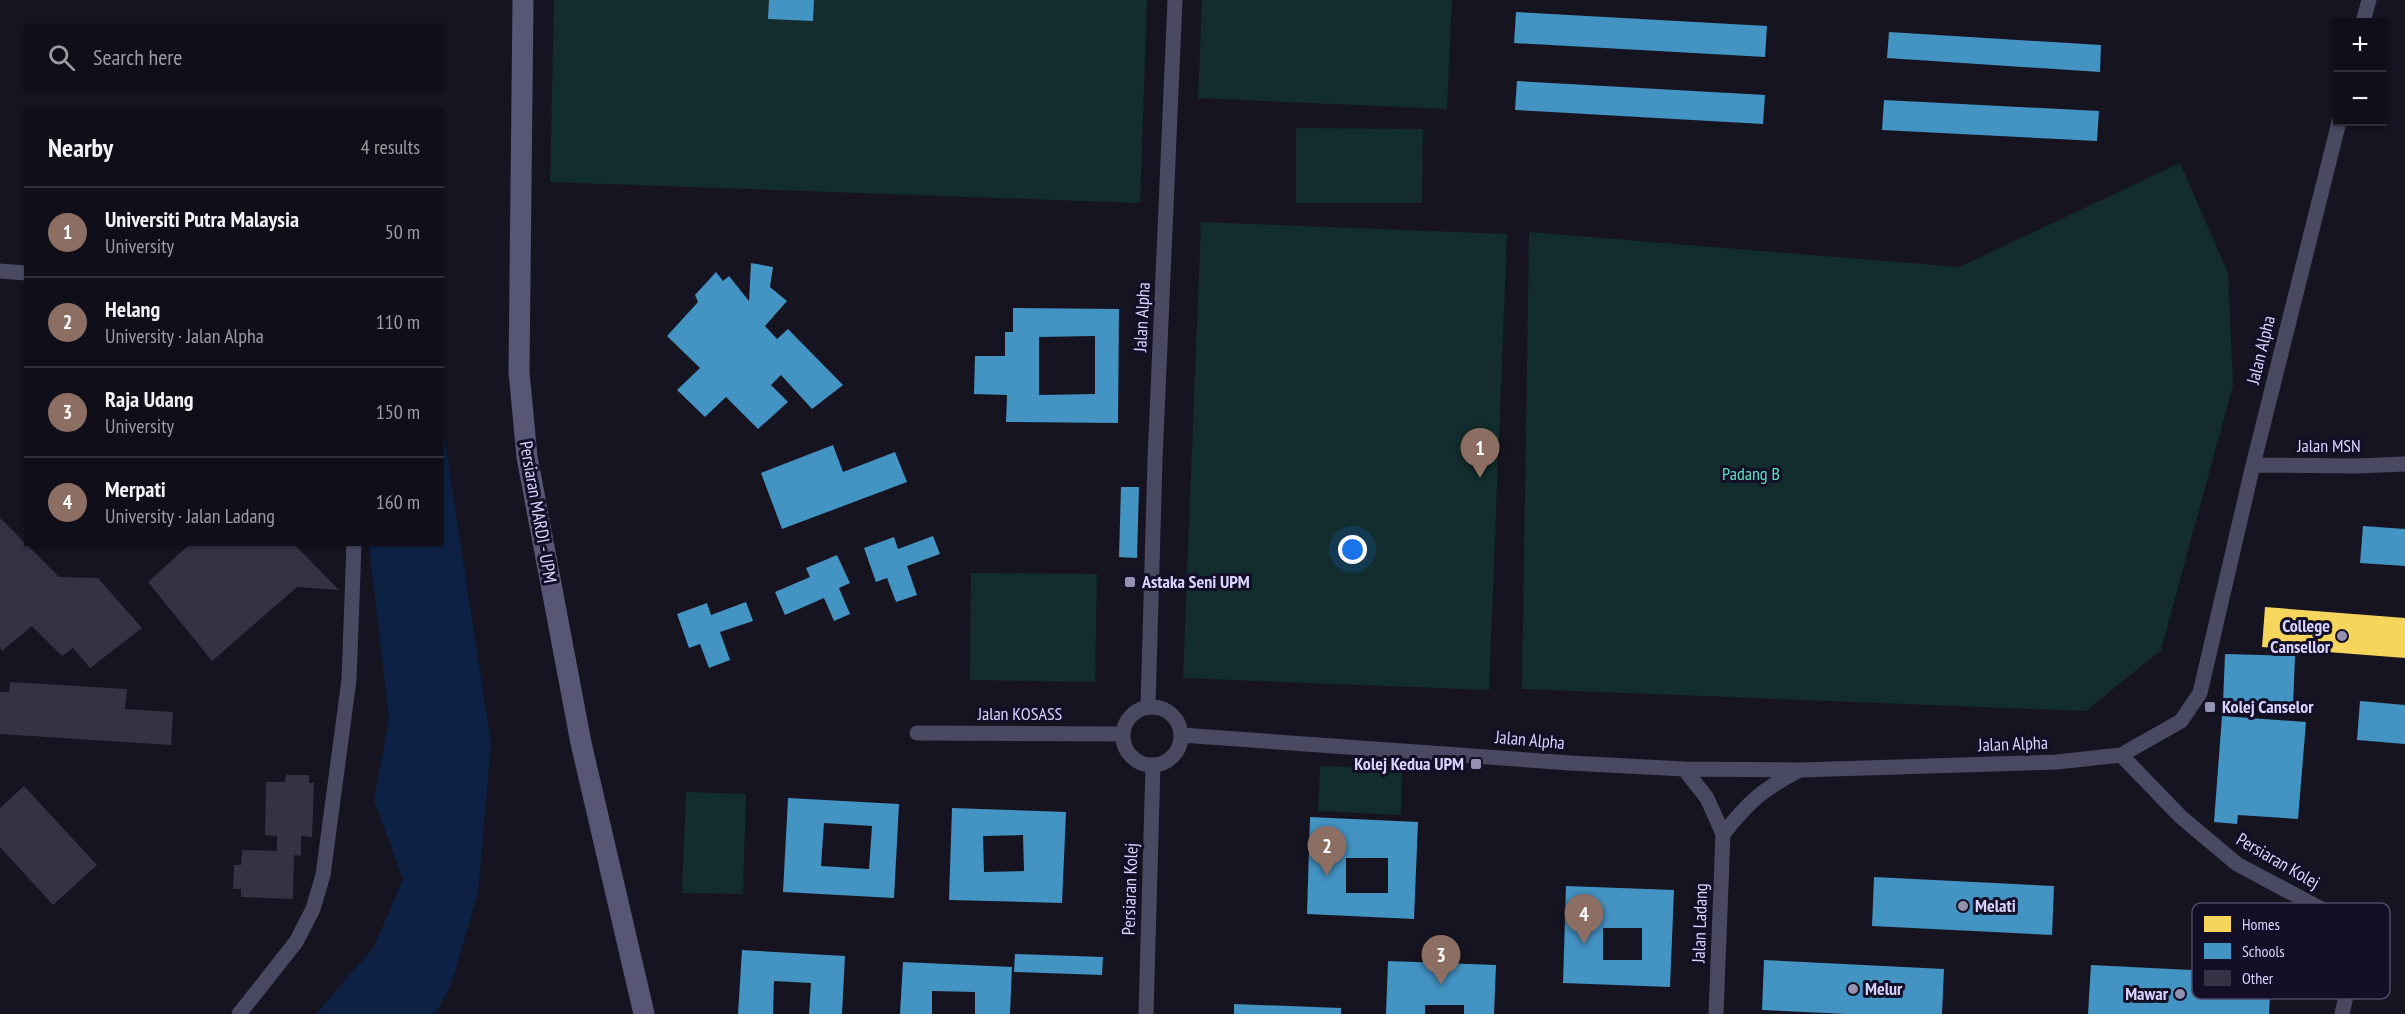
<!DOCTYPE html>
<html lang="en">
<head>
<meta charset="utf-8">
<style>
  body { margin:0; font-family:"PT Sans Narrow",sans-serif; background:#1e1d26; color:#f1f3f6 }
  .controls { position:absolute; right:18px; top:18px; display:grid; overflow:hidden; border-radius:0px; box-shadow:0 2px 4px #0004 }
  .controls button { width:54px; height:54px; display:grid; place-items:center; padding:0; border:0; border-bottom:2px solid #302f38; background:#100f19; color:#f1f3f6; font:30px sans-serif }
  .you { position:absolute; left:1353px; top:550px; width:21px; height:21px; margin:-15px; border:4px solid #fff; border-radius:50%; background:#1a73e8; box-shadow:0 0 0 9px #1a73e833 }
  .badge { display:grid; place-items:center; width:39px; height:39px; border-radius:50%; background:#db2777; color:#fff; font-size:20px; font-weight:700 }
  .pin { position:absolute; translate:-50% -50px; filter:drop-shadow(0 2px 3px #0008) }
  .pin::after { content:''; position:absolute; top:32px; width:21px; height:18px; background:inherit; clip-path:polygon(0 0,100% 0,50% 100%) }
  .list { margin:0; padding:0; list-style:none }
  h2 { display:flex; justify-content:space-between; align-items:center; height:78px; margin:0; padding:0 24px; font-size:26px }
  h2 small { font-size:20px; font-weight:400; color:#9c9ca2 }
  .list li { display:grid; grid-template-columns:39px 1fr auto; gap:18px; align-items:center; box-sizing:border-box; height:90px; padding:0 24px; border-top:2px solid #302f38 }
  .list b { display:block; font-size:22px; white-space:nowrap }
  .list p { margin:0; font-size:20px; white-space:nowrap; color:#9c9ca2 }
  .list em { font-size:20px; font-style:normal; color:#9c9ca2 }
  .icon { flex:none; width:33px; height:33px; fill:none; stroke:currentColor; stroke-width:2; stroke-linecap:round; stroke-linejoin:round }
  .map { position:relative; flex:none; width:2405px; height:1014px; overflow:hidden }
  .search { position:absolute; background:#100f19; box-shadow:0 2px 4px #0004; left:24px; top:24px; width:420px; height:66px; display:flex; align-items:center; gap:15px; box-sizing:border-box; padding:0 21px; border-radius:0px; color:#9c9ca2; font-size:22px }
  .panel { position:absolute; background:#100f19; box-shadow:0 2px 4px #0004; left:24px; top:108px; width:420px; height:438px; border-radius:0px }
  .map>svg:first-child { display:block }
</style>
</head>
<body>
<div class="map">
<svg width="2405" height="1014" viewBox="0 0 2405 1014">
  <rect width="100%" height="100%" fill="#161421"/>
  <path fill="#132c2d" d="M554,0h593l-7,203 -590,-21z
    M1202,0h250l-5,109 -249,-11z
    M1296,128l127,1 -1,74h-126z
    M2180,163l48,110 5,112 -72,265 -75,61 -564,-22 7,-457 430,35z
    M1201,222l306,12 -18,456 -306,-12z
    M971,573l126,1 -2,108 -125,-2z
    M1320,766l82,3 -1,46 -83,-4z
    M686,792l60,2 -3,100 -61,-1z"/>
  <path fill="#0d2144" d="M443,430l48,314 -13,148 -27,93 -16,29h-119l58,-67 29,-68 -29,-79 15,-81 -20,-174 73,-1z"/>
  <path fill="#f6d55c" d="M2265,607l140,11v40l-143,-11z"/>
  <path fill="#4393c3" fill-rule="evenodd" d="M769,0h45l-1,21 -45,-2z
    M1516,12l251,14 -2,31 -251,-14z
    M1889,32l212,13 -1,27 -213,-14z
    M1517,81l248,14 -2,29 -248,-14z
    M1884,100l215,11 -2,30 -215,-11z
    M751,263l22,4 -3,20 17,14 -22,25 12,13 11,-10 55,56 -31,24 -31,-34 -10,10 17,17 -30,27 -32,-32 -21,20 -28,-27 23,-22 -33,-32 31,-34 -3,-7 21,-23 7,9 6,-5 20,25z
    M1013,308l106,1 -1,114 -112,-1 1,-27 -33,-1 1,-38h30v-24h8zM1095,336v58l-56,1v-58z
    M833,445l10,27 52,-20 12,30 -125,47 -21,-56z
    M1121,487h18l-2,71 -18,-1z
    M2363,526l42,3v37l-45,-3z
    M933,536l7,18 -33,12 10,29 -21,7 -9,-24 -11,4 -12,-34 30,-11 4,12z
    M837,555l13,28 -11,5 11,26 -16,7 -10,-23 -39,17 -10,-23 35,-15 -4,-9z
    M746,602l7,19 -33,11 10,28 -21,8 -9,-24 -11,4 -12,-34 30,-11 4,12z
    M2225,654l70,2 -2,50 -70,-3z
    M2360,701l45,4v39l-48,-4z
    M2222,716l84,6 -8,97 -60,-4 -1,9 -23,-2z
    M788,798l111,6 -5,94 -111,-6zM824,823l48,3 -3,43 -48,-3z
    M952,808l114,4 -4,91 -113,-3zM1023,835l1,36 -40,1 -1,-36z
    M1310,817l108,5 -4,97 -107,-5zM1346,858h42v35h-42z
    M1874,877l180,9 -2,49 -180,-9z
    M1566,886l108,4 -4,97 -107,-4zM1603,928h39v32h-39z
    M742,950l103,6 -3,58h-33l2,-31 -37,-2 -1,33h-35z
    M1015,954l88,3 -1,18 -88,-3z
    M1764,960l180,9 -2,45h-96l-84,-4z
    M1388,961l108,4 -2,49h-30v-9h-39v9h-39z
    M903,962l109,5 -2,47h-35v-22l-43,-1v23h-32z
    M2091,965l180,9 -2,40h-181z
    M1234,1004l107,4v6h-107z"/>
  <path fill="#343243" d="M0,518l59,59 39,1 44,50 -52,40 -17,-20 -11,8 -30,-30 -30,25 -2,-3z
    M190,544h104l45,46 -42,-3 -85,74 -64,-79z
    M10,682l117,7 -2,20 48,3 -2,33 -171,-11v-42h9z
    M286,775h23v8h5l-2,54 -11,-1v20l-7,-1 -1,44 -52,-2v-8h-8l1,-24h7l1,-15 35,1v-15l-12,-1 1,-53h19z
    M24,786l73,79 -44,40 -53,-58v-39z"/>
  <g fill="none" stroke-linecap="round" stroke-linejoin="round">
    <path stroke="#4a4962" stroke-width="15" d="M2363,22l6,-22
      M0,271l26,2
      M2253,465l103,1 49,-2
      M1148,707l7,-247 20,-460
      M1123 736a29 29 0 1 1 58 0a29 29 0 1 1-58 0Z
      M917,733l206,1
      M1181,735l389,28 114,6 116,1 257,-8 64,-7 60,-34 19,-28 53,-228 86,-343
      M2121,755l60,62 56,47 124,66 -19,84
      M1684,769l23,29 16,36 -7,180
      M1723,834c25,-31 39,-45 75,-63
      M239,1014l57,-72 17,-33 10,-34 26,-195 5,-136
      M1146,1014l7,-249"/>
    <path stroke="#575674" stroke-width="21" d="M523,0l-4,372 8,85 54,286 63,271"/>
  </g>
  <g fill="#9591b1" stroke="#130f26" stroke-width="2">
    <rect x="1124" y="576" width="12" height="12" rx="3"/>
    <circle cx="2342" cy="636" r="6"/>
    <rect x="2204" y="701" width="12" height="12" rx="3"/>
    <rect x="1470" y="758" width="12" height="12" rx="3"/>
    <circle cx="1963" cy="906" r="6"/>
    <circle cx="1853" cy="989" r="6"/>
    <circle cx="2180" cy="994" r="6"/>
  </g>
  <g text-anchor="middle" stroke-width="6" stroke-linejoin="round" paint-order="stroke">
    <g font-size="18" fill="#d9d4ff" stroke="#130f26">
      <text transform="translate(1142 317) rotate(-87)" y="6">Jalan Alpha</text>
      <text transform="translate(2261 350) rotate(-76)" y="6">Jalan Alpha</text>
      <text x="2329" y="452">Jalan MSN</text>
      <text transform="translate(538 512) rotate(80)" y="6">Persiaran MARDI - UPM</text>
      <text x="1020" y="720">Jalan KOSASS</text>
      <text transform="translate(1530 740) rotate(5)" y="6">Jalan Alpha</text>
      <text transform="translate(2013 744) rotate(-2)" y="6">Jalan Alpha</text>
      <text transform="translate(2278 861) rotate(30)" y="6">Persiaran Kolej</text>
      <text transform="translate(1130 889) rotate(-88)" y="6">Persiaran Kolej</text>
      <text transform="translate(1700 923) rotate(-88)" y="6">Jalan Ladang</text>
    </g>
    <g font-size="18" fill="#5fe0c0" stroke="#130f26">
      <text x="1751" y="480">Padang B</text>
    </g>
    <g font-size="18" font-weight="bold" fill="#d9d4ff" stroke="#130f26" text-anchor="start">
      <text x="1142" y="588">Astaka Seni UPM</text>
      <text x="2330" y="632" text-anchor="end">College<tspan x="2330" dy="21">Cansellor</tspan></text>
      <text x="2222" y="713">Kolej Canselor</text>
      <text x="1464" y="770" text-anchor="end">Kolej Kedua UPM</text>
      <text x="1975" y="912">Melati</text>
      <text x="1865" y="995">Melur</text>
      <text x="2168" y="1000" text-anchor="end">Mawar</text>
    </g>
  </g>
  <rect x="2192" y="903" width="198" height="96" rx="9" fill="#130f26" stroke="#4e4a67" stroke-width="1.5"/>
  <rect x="2204" y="916" width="27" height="16" fill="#f6d55c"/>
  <rect x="2204" y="943" width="27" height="16" fill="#4393c3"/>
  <rect x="2204" y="970" width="27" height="16" fill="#343243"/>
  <g font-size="16" fill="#d9d4ff">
    <text x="2242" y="930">Homes</text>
    <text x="2242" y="957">Schools</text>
    <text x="2242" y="984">Other</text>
  </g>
</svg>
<div class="controls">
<button>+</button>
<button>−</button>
</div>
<div class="you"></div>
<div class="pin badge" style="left:1480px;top:478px;background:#8d6e63">1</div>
<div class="pin badge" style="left:1327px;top:876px;background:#8d6e63">2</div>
<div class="pin badge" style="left:1441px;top:985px;background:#8d6e63">3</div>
<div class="pin badge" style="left:1584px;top:944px;background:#8d6e63">4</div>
<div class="search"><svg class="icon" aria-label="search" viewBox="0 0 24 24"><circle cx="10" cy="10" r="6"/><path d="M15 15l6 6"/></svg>Search here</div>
<section class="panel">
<h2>Nearby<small>4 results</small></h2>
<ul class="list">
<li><span class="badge" style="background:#8d6e63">1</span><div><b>Universiti Putra Malaysia</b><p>University</p></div><em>50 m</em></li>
<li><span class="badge" style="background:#8d6e63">2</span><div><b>Helang</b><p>University · Jalan Alpha</p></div><em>110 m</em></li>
<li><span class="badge" style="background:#8d6e63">3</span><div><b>Raja Udang</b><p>University</p></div><em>150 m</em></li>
<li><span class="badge" style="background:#8d6e63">4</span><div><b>Merpati</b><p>University · Jalan Ladang</p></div><em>160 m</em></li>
</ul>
</section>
</div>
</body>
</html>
